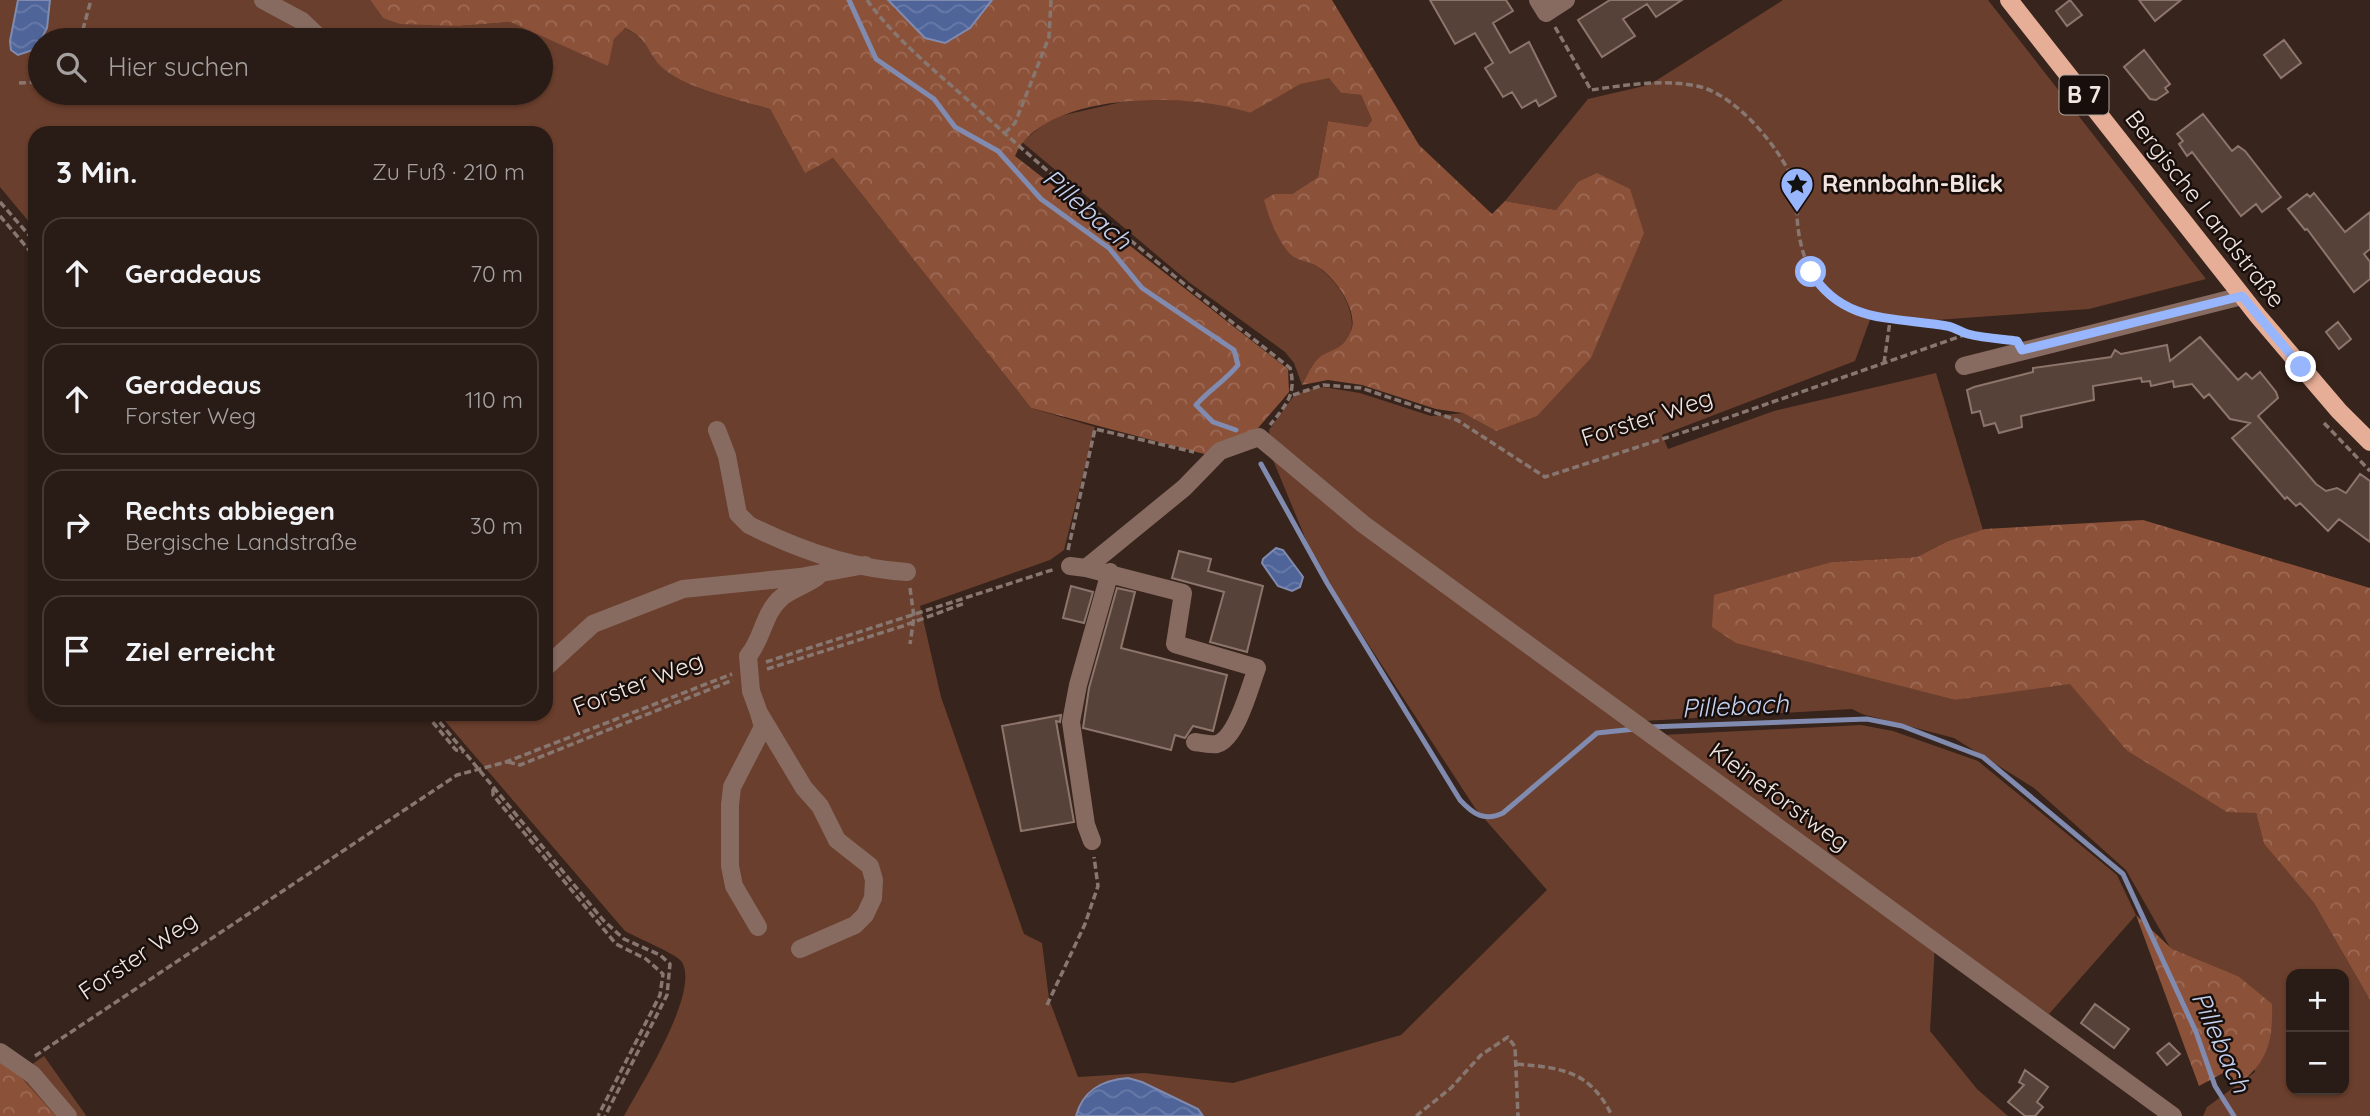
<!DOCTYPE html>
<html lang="de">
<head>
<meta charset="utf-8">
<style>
  body { margin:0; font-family:Quicksand,sans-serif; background:#352822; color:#f1f3f6 }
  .controls { position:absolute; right:21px; bottom:21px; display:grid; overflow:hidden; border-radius:14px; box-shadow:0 2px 5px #0004 }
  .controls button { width:63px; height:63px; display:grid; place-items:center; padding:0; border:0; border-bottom:2px solid #453934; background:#291b15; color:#f1f3f6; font:35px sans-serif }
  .stop { position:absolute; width:21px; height:21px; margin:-16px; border:5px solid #98b6fd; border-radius:50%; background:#fff }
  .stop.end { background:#98b6fd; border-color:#fff; box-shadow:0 2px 7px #0008 }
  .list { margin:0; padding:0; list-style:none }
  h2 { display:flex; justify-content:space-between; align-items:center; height:91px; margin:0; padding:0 28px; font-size:30px }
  h2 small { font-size:23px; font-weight:400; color:#a5a1a0 }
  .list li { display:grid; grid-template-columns:46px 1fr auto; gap:21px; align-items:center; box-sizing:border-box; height:112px; margin:0 14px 14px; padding:0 14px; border:2px solid #453934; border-radius:21px }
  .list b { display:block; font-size:26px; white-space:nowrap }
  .list p { margin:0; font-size:23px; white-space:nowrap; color:#a5a1a0 }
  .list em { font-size:23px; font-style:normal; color:#a5a1a0 }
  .icon { flex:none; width:38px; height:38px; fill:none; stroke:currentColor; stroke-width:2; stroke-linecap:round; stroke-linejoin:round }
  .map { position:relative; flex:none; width:2370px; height:1116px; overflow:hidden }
  .search { position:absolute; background:#291b15; box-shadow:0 2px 5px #0004; left:28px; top:28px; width:525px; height:77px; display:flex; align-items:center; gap:18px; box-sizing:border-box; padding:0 24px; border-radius:38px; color:#a5a1a0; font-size:26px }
  .panel { position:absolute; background:#291b15; box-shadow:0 2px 5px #0004; left:28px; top:126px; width:525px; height:595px; border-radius:21px }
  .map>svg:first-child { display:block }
</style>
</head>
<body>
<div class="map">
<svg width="2370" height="1116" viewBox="0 0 2370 1116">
  <defs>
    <pattern id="forest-crowns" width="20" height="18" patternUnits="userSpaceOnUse" patternTransform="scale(1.75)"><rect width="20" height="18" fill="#8c5139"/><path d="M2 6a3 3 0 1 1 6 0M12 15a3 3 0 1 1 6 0" fill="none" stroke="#9d6a55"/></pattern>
    <pattern id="water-waves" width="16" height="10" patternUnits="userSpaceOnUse" patternTransform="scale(1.75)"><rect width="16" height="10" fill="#4f659a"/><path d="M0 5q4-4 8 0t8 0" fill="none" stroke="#697ba8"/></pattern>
  </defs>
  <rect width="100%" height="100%" fill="#37241c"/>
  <path fill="#6b3f2d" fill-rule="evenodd" d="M0,0h370l13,18 76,8 51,-4 97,43 7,-26 10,-11c25,10 24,28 42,43 23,18 76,30 104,38l35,63 28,-14 198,250 64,19 -31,123 -14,10 -130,46 21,91 83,237 18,9 7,56 29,78 66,-4 89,10 168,-48 146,-145 -72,-82 -159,-244 -45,-109 664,489 -5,87 47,58 31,27h-1384c16,-30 76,-123 58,-154 -5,-8 -45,-24 -57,-31l-186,-217h107v-581h-511v96l-35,-42zM40,40h501v53h-501z
    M1783,0h205l218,279 -117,30 -153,11 -65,-3 -16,44 -193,74 6,14 106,-38 162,-38 47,157 -35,11 -31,16 -85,5 56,120 67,18 115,-17 56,67 130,63 8,31 50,59 56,97v116h-167l4,-9 48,-35 -17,-96 -67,-27 -45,-79 -92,-82 -80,-50 -92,-24 -10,-5 -209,12 -277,-202 -96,-82 -1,-7 24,-33 13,-7 17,-3 37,6 71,23 32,-3 33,18 82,-249 -22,28 -51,-9 83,-102 56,-13 13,-6zM2291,974h53v116h-53z
    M1329,77l12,16 20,2 11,25 -5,7 -39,-6 -10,56 -26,17h-18l-7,16c9,15 9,29 22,42 8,8 21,9 29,15 22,16 47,54 26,79 -6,6 -17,8 -24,12 -8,5 -13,19 -18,27l-8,-22 -9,-11 -95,-69 -168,-141 29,-24 88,-20 85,5 26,10 50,-30z
    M1861,725l32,6 85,30 139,114 19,40 -87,99 -388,-279z
    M44,1056l41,58 1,2h-30l-38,-42z"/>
  <path fill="url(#forest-crowns)" d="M370,0h518l8,10 74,18 22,-28h340l87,145 73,69 13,-13 51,9 22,-28 19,-9 33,16 14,44 -53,125 -54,58 -41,15 -33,-18 -27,-4 -74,-24 -34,-5 -26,5c4,-7 8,-17 14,-24 12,-14 26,-7 35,-30 8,-19 -16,-54 -33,-64 -10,-7 -20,-5 -29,-14 -12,-14 -20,-35 -25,-53l10,-6h18l26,-17 10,-56 39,6 5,-7 -11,-25 -20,-2 -12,-15 -29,6 -50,29c-57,-21 -207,-23 -235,43l273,213 1,23 -36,42 -45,21 -177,-47 -198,-250 -28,15 -35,-64c-28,-8 -81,-20 -104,-38 -18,-14 -17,-33 -41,-43l-11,11 -6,27 -98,-44 -51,4 -59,-2 -17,-6z
    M2143,520l227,68v412l-56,-97 -50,-59 -8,-31 -29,-1 -101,-62 -56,-66 -115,16 -219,-57 -24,-16 2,-32 118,-33 85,-5 31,-16 37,-12z
    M2136,915l36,34 66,27 34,28c1,38 -4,59 -36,82l-11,-14 -26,14z
    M0,1060l18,14 38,42h-56z"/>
  <path fill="url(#water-waves)" stroke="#808baf" stroke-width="2" d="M18,0h32l-3,28 -11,21 -18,6 -7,-5 -1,-9z
    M888,0h104l-22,28 -25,15 -20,-5z
    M1276,548l7,2 20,27 -3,10 -8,4 -14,-5 -16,-23 1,-4z
    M1128,1078l14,4 56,27 5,7h-127c7,-26 26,-36 52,-38z"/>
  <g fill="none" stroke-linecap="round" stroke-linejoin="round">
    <path stroke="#808baf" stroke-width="5" d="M849,0l27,59 58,40 21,28 43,24 43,48 68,49 33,40 92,62 4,15c-13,16 -29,25 -42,40l17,17 23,8
      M1261,464l66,119 133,217c13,14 24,22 43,13l94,-80 38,-4
      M1649,727l218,-8 35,7 81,31 140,117 73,158 19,54 19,30"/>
  </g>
  <path fill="#57423a" stroke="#8d756c" stroke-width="2" d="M1430,0h76l7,11 -20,12 17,30 19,-11 27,54 -17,10 -3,-6 -14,8 -10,-16 -9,5 -18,-29 8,-5 -18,-30 -20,11z
    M1610,0h72l-26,17 -9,-13 -24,15 12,17 -33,21 -24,-37z
    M2070,0l12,15 -15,11 -11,-15z
    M2139,0h42l-26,21z
    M2284,40l17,23 -20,15 -17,-23z
    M2144,50l26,34 -5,4 3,4 -12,8 -6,-1 -26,-32z
    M2203,114l29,37 6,-5 7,5 36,46 -19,15 -6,-8 -15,12 -49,-64 -5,4 -8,-12 4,-3 -6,-7z
    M2314,193l31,39 25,-20v37l-6,5 6,8v17l-16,13 -47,-63 -2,1 -17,-21 19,-15 3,3z
    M2338,322l13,17 -12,10 -13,-17z
    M2200,337l38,43 8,-7 6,6 8,-7 16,20 2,6 -20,18 58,68 10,7 11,-3 9,5 14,-19 10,7v61l-31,-23 -11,12 -28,-28 -4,3 -9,-9 -2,2 -53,-61 18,-15 -20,-4 -21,-25 -5,4 -12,-14 -18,3 -1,-6 -22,5 -1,-5 -8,1 -1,-4 -48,8 1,14 -73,16 1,11 -23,6 -4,-10 -11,3 -4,-15 -8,2 -5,-23 7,-3 59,-15v-4l78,-11 4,-7 6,4 46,-9 3,16z
    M1179,551l32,8 -3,12 55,15 -16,66 -37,-10 14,-50 -52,-14z
    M1071,586l22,6 -9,31 -21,-5z
    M1117,588l18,4 -14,56 106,27 -14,56 -20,-5 -8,12 -10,-3 -4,15 -88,-22 6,-40z
    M1061,715l-1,7 -4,-1 18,101 -53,9 -19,-105z
    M2095,1004l34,25 -15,19 -33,-25z
    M2169,1043l11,11 -13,11 -10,-12z
    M2025,1070l23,17 -11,15 6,5 -8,9h-10l-17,-14 16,-17 -5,-3z"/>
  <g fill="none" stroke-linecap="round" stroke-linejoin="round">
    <path stroke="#877770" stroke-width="3.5" stroke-dasharray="7 3.5" stroke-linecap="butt" d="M867,0c31,43 75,76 114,112 99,90 204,173 309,256 7,26 -4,37 -20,57
      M1555,27l36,63c34,-5 72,-11 106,-4 40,8 89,68 100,105 2,7 0,15 0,21 0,25 8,56 24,76 34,43 100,25 144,45
      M80,40l11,-40
      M19,83l21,-1
      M1005,133l10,-10 34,-86 2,-37
      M0,202l35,40
      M0,216l35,41
      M1884,363l6,-42
      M1293,395l30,-10 38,3 96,32 88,57 176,-57 246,-86 30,4
      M2324,423l46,48
      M1068,550l27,-121 99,23
      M910,588l4,29 -4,27
      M766,662l289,-93
      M767,669l136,-43 62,-23
      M426,714l30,36 8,2
      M433,714l170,206 21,19 36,16 10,9 -3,31 -62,121
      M508,762l12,3 213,-85
      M493,789v6l123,149 30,15 17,15 -3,21 -62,121
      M1047,1005l38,-81 13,-38 -4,-29
      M35,1056l422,-281 49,-13 226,-88
      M1517,1064c44,4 73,6 95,52
      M1416,1116l35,-28 30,-33 27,-18 7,10 3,69"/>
    <path stroke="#876b60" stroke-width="18" d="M263,0l39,21 20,19
      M1538,0l8,13 20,-13
      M1964,366l278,-70
      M717,430l10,26 11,58 11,11c48,24 105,44 158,47
      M1070,566l16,2 98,-80 36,-37 39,-14 104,87 810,592
      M1086,568l97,25 -8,51 82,24c-7,18 -20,70 -40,76 -6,1 -16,-1 -22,-2
      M546,667l47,-43 90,-35 117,-12 65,-12
      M759,713l-8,-22 -3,-35c15,-17 15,-43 34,-59 10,-8 24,-12 35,-20
      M1092,841l-6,-16 -15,-103 7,-37 32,-113
      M758,927l-24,-41 -4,-20v-61l2,-18 31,-60 -4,-14 45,75 16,18 17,34 33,26 4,14 -1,18 -8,17 -10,10 -55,24
      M0,1052l33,23 35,41"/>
    <path stroke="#e7ae97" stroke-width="18" d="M2009,0l249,316 81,95 31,31"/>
  </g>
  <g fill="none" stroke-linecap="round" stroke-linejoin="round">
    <path stroke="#98b6fd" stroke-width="9" d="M1811,272c31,52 84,45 136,54 7,1 14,6 21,8 15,4 33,5 49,7l5,9 220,-54 59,71"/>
  </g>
  <defs>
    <symbol id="sight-pin" viewBox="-11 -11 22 30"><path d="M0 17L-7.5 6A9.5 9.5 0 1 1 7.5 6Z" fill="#98b6fd" stroke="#180f0c"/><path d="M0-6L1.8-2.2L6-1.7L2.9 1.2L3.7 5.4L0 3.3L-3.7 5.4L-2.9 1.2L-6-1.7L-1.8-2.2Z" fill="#111"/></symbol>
  </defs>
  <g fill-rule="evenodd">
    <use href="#sight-pin" x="1778" y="165" width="38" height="52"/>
  </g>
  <g text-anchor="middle" stroke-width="5" stroke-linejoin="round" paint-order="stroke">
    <rect fill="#180f0c" stroke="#b1a5a0" stroke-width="2" x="2059.5" y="75.5" width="49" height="39" rx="5"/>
    <g font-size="23" font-weight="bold" fill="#f2e5e0">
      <text x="2084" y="103">B 7</text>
    </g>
    <g font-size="24" font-weight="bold" fill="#f2e5e0" stroke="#180f0c" text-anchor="start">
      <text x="1822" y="192">Rennbahn-Blick</text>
    </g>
    <g font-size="24" fill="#f2e5e0" stroke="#180f0c">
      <text transform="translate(2205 209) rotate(52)" y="8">Bergische Landstraße</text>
      <text transform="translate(1647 418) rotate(-18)" y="8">Forster Weg</text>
      <text transform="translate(638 684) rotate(-21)" y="8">Forster Weg</text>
      <text transform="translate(1779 797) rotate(36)" y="8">Kleineforstweg</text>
      <text transform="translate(138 956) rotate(-34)" y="8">Forster Weg</text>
    </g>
    <g font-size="26" font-style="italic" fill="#c3d1f1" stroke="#180f0c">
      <text transform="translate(1087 209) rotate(41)" y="9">Pillebach</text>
      <text transform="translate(1735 706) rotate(-3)" y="9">Pillebach</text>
      <text transform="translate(2221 1042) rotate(66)" y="9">Pillebach</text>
    </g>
  </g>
</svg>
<div class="controls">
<button>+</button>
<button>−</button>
</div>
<div class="stop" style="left:1811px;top:272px"></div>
<div class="stop end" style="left:2301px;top:367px"></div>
<div class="search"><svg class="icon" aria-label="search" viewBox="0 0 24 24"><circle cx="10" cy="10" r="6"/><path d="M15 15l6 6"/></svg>Hier suchen</div>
<section class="panel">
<h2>3 Min.<small>Zu Fuß · 210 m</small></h2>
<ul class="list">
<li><svg class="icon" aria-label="ahead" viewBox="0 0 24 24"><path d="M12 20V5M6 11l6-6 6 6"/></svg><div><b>Geradeaus</b></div><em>70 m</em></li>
<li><svg class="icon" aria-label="ahead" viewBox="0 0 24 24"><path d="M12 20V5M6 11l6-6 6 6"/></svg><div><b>Geradeaus</b><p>Forster Weg</p></div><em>110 m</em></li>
<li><svg class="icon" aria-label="right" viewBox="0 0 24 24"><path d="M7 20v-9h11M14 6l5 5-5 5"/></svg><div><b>Rechts abbiegen</b><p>Bergische Landstraße</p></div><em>30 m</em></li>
<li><svg class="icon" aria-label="arrive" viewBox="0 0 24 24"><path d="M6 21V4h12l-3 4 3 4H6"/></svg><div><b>Ziel erreicht</b></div></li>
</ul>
</section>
</div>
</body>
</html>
